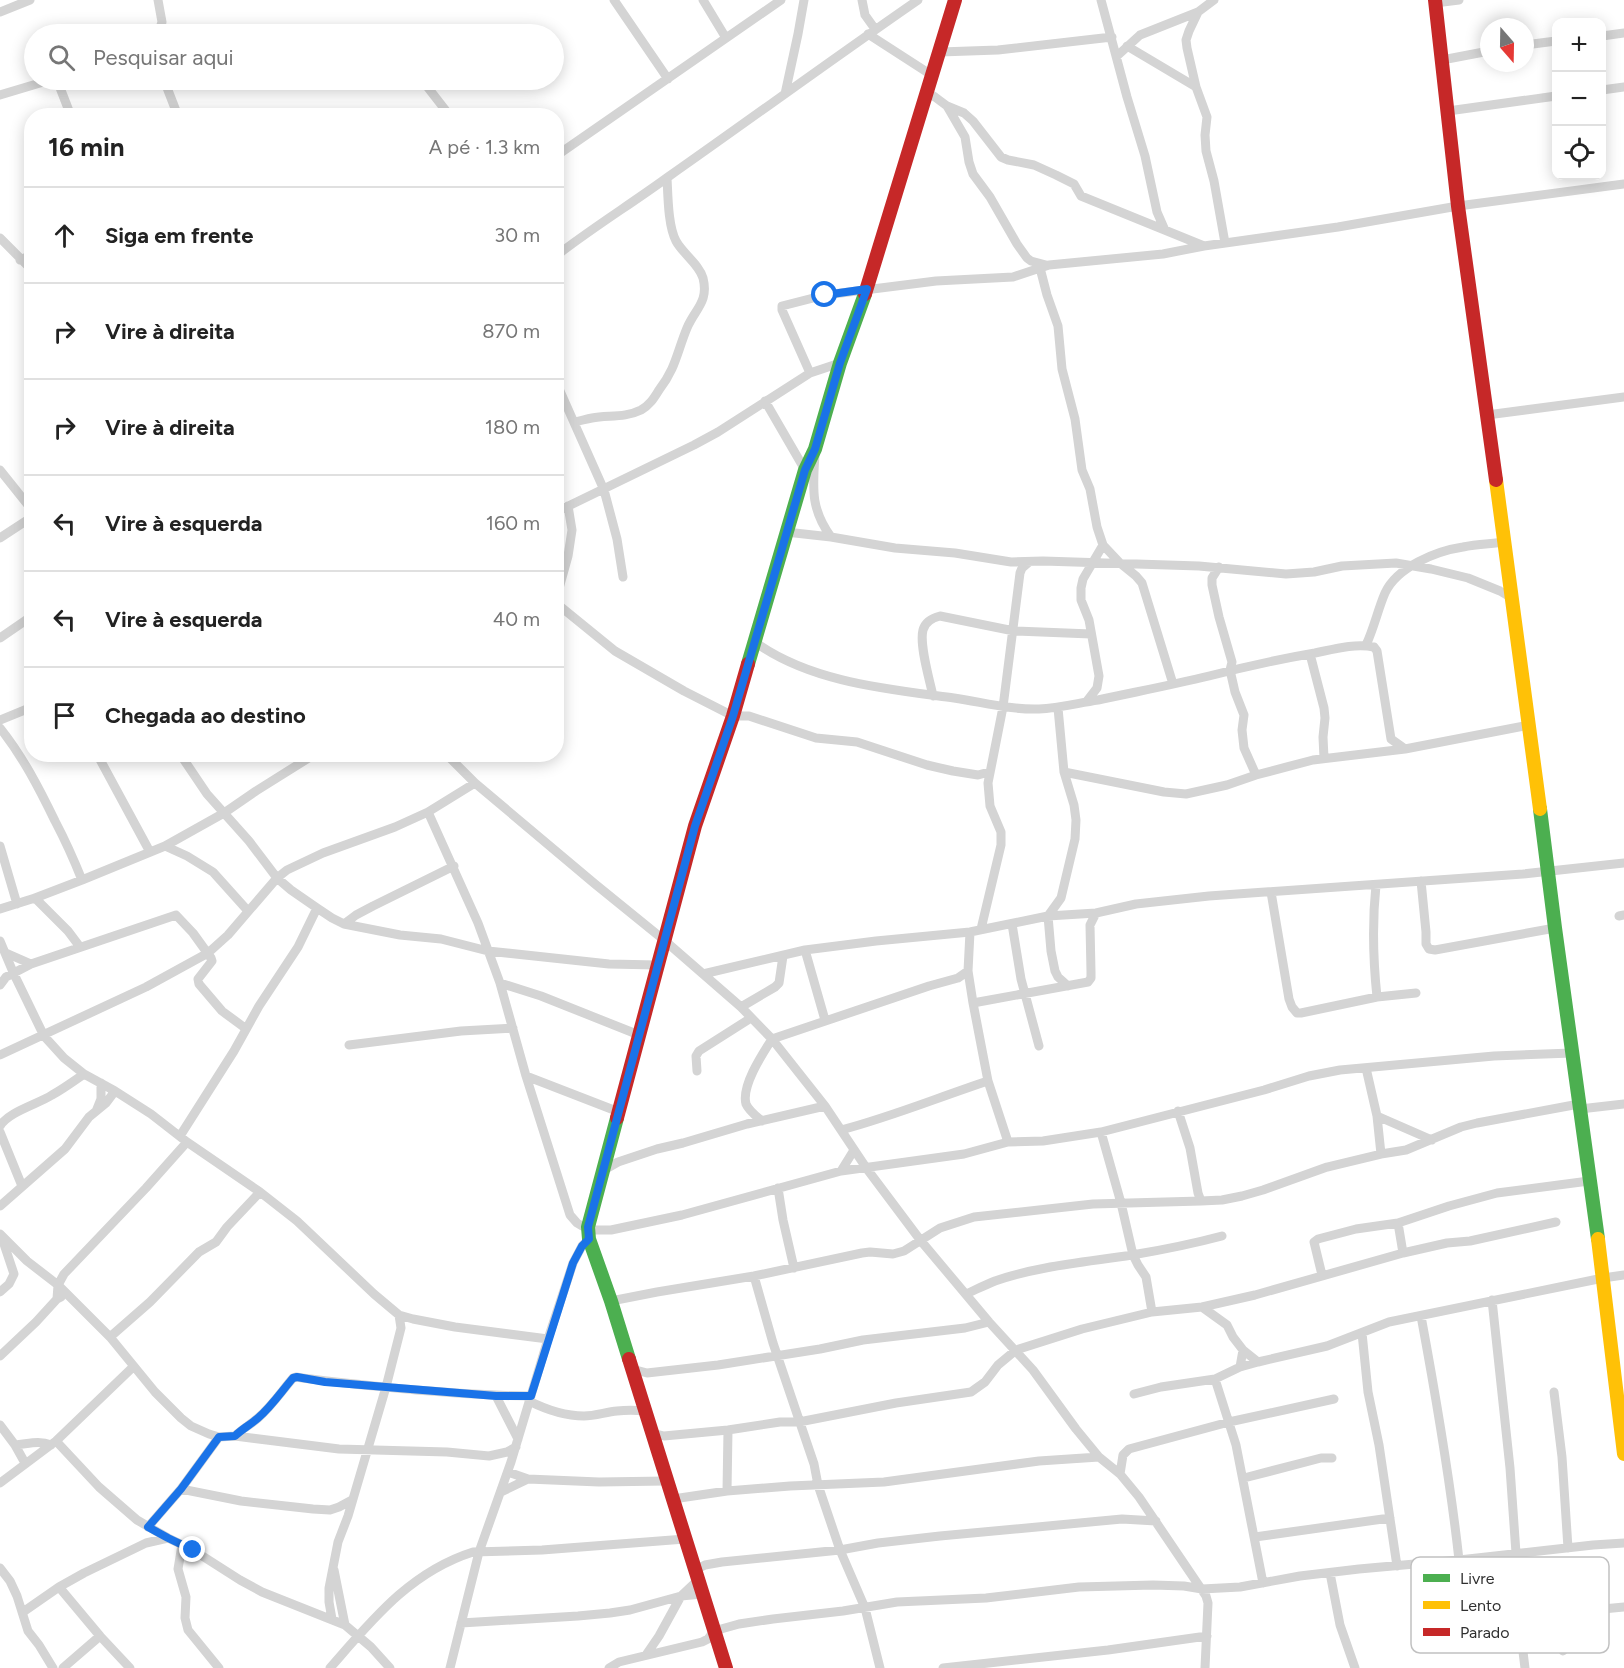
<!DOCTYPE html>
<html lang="pt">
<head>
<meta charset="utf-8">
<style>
  body { margin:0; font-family:Figtree,sans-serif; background:#f6f6f6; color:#222 }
  .controls { position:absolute; right:18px; top:18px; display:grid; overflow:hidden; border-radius:12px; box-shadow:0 3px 15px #0003 }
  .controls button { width:54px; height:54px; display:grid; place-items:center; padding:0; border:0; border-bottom:2px solid #e0e0e0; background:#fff; color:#222; font:30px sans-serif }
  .compass { position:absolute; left:1480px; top:18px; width:54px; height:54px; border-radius:50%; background:#fff; box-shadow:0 3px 15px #0003; rotate:160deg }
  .stop { position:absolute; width:18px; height:18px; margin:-14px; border:4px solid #1a73e8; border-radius:50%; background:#fff }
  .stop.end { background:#1a73e8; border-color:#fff; box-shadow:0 2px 6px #0008 }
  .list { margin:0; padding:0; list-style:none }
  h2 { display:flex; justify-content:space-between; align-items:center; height:78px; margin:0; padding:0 24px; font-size:26px }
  h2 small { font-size:20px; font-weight:400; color:#767676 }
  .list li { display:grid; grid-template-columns:39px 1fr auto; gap:18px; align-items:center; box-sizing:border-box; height:96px; padding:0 24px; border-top:2px solid #e0e0e0 }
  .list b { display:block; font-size:22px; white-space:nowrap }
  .list em { font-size:20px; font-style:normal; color:#767676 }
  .icon { flex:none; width:33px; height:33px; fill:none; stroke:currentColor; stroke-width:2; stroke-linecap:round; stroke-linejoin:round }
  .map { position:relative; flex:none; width:1624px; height:1668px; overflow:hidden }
  .search { position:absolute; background:#fff; box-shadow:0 3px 15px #0003; left:24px; top:24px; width:540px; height:66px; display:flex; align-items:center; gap:15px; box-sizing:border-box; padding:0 21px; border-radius:33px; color:#767676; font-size:22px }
  .panel { position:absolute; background:#fff; box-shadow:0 3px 15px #0003; left:24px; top:108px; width:540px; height:654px; border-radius:24px }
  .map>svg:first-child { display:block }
</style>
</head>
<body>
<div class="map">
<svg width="1624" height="1668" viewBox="0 0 1624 1668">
  <rect width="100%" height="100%" fill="#fff"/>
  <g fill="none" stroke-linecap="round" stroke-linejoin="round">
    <path stroke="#d4d4d4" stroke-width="9" d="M158,0l4,22 -4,12
      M614,0l54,79
      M703,0l23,38
      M862,0l3,15 10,14
      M1101,0l26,97 18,59 12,56 7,16
      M1435,3l24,-3
      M0,12l30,-12
      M1198,12l-9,19 -3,9 1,8 9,39 11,30 -2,18 1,16 8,30 11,62
      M868,34l65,42
      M1602,36l22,-3
      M1525,45l31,-4
      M1127,46l69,41
      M940,52l58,-2 114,-13
      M1117,56l23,-21 58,-23 16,-12
      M1442,60l47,-9
      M57,80l14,36
      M164,80l14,36
      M422,80l28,36
      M1602,90l22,-3
      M928,93l7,4 12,9 17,7 9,8 28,36 7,3 26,5 22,10 18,9 7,12 123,50
      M785,94l13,-60 6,-34
      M0,95l50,-15
      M947,106l18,31 4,25 4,12 17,23 27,47 10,14 4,3 15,4
      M1448,111l108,-15
      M556,156l225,-156
      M0,238l32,32
      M556,256c36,-28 75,-52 112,-79 84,-59 166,-119 250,-177
      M20,260l12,-5
      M1040,268l7,27 11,31 4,43 13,50 7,51 8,19 7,38 6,18 17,18 16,13 6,7 31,101
      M810,373l-28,-63v-4l43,-11 111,-14 77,-4 36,-12 114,-11 41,-8 134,-19 120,-21 166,-22
      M556,382l48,108 13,49 6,38
      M765,401l40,69
      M1487,415l137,-18
      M574,422c6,-1 12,-3 18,-4 16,-3 33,0 49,-8 9,-5 13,-12 18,-20 17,-22 18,-38 28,-62 8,-19 22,-26 16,-50 -4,-14 -20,-24 -27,-37 -8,-15 -8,-45 -9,-63
      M815,454c-2,34 -5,54 16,83
      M0,470l32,40
      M556,512l138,-67 24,-13 92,-59 30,-10
      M786,532l45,5 64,11 60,5 56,9 32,-1 156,5 87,8 28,-2 28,-6 54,-3 35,6 37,9 32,13 10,6
      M0,538l32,-21
      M1219,567l-7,11v7l7,32 13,45 -2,8 5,22 9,23 -2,15 2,18 12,27
      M556,599l12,-43 4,-26 -4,-24
      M556,603l59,48 69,40 49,25h16l67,22 41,4 70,23 26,6 25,4 11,-3
      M0,638l32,-22
      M755,642c55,40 132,47 199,56 28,4 56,12 85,11 20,-1 39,-6 59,-9 37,-8 74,-15 111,-24 35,-9 71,-17 106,-23 19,-4 40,-10 59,-6l3,4 14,88 14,10
      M1366,645c8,-17 12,-36 19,-52 12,-26 51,-42 78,-46 14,-3 28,-3 42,-5
      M1310,654l14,54 1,10 -2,19 1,21
      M933,696c-3,-15 -14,-51 -10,-66 2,-8 9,-12 17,-14l74,15 77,3
      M1087,701l10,-13 2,-12 -10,-56 -8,-20v-12l2,-9 20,-34
      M1058,708l6,64 10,33 2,15 -1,19 -14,59 -13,18 3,35 4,20 3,6 10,9
      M0,720l32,-13
      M0,728c23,29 39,60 55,93 10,19 19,39 27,59
      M97,754l53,98
      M180,754l27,40 42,47 28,37 14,12 26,18 15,10 12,6 56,11 41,4 47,12 121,13 48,1
      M446,754l29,29 120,101 69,56 77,67 31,32 53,67 42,63 54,72 68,81 44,48 43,59 23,28 21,17 19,23 67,99 2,7 -3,65
      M1064,772l100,20 22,2 41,-9 29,-10 57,-15 92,-11 124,-24
      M428,812l50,111 22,60 26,93 44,139 7,8 5,3 14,4h15l71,-15 159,-44 123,-17 44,-12 35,-1 58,-9 163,-42 45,-14 31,-6 154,-14 78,-3
      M0,846l17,58
      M165,846l22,10 26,16 35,39
      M1421,881l5,51v12l3,5 6,1 120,-22
      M1376,885c-4,38 -3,74 1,112
      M1271,892l18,107 3,8 5,6h4l76,-16 39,-4
      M35,898l33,33 12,16
      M0,909l35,-11 47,-18 83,-34 59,-33 32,-22 59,-37
      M1619,916l5,-1
      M344,924l12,-9 17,-9 81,-40
      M1012,924l9,55 18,67
      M981,929l20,-84v-13l-11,-26 -2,-23 15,-76 17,-134 2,-5 7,-6
      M970,932l-2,39 5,32 15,78 20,61
      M0,941l13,31 31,64 20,22 20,16 31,17 36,23 36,28 73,50 37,29 77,73 25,21 14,4 42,8 93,12
      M805,950l20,70
      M6,953l25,11
      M703,974l102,-24 71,-9 94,-9 78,-16 48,-3 40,-9 73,-8 314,-22 101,-11
      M500,983l41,13 98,39
      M0,985l6,-8 25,-13 145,-49 17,18 18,25 1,3 -14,18 1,5 23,27 23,17
      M973,1003l115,-21 3,-4v-6l-1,-47 6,-12
      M741,1007l34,-20 4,-4 4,-27
      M349,1045l112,-14 52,-3
      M0,1055l146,-68 62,-34 20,-18 49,-57 10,-8 36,-17 72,-26 33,-15 47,-29
      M1366,1068l11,48 4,38
      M697,1071l-1,-15 3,-5 52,-33
      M526,1076l93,36
      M97,1109l4,-10v-16
      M1580,1109l44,-5
      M1178,1111l12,37 8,45 3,8
      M1377,1116l55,24
      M762,1121c-6,-5 -13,-10 -16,-17 -5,-18 17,-51 26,-65l157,-53 29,-8 10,-7
      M0,1126c8,-14 38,-22 52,-31 11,-6 22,-14 32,-21
      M841,1130c50,-13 98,-33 147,-49
      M0,1132l22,54
      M1101,1132l20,71 12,52 5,10 8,12 6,35
      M180,1136l54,-85 25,-45 39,-59 19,-39
      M604,1170l14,-8 39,-13 26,-6 64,-19 78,-18
      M841,1171l13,-21
      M778,1188l5,32 11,48
      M0,1206l65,-57 24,-32 17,-14 9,-12
      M1398,1223l5,30
      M0,1234l27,27 31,24 52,52 45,55 26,26 10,8 18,8 10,3 16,-1 104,13 108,3 42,4 18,-4 9,-5
      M1322,1275l-8,-33 4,-3 38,-10 42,-6 51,-17 48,-13 92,-12
      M754,1276l19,67 41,121 4,21 22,65 25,58 15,60
      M0,1292l9,-8 5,-10 -12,-36
      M966,1294c9,-4 19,-9 29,-13 42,-15 93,-19 137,-26 30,-5 60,-11 90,-19
      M57,1299l1,-14 6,-11 82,-86 41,-46
      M1492,1300l18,168 6,85 -1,33 10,82
      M611,1301l46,-9 97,-16 108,-23 8,-1 23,2 11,-3 36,-23 34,-11 119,-13 108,-3 21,-1 20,-4 21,-6 64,-23 54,-13 25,-4 55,-23 16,-4 102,-19
      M1202,1307l25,18 6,12 10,13
      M1421,1316c15,81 29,162 38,244
      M1362,1333l6,59 11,53 18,121
      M110,1337l40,-35 49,-50 17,-10 11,-15 33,-35
      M0,1356l36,-34 21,-23 4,-2
      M1240,1367l3,-17 15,12
      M632,1369l15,4 71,-8 102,-16 43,-9 102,-12 24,-6
      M1215,1379l21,66 27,138
      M1554,1392l8,65 6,91
      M1134,1394l27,-7 54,-8 25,-12 18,-5 69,-16 62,-24 214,-44 21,-3
      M496,1396l22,43
      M529,1401c18,9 35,15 55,15 11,0 22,-4 33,-5 9,-1 18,-1 28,0
      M0,1425l15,20 10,18
      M652,1433l12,3 64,-6 52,-8h19l97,-19 75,-11 14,-10 13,-17 18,-15 66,-21 70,-17 50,-5 53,-12 148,-42 44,-10 23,-2 86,-19
      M235,1436c7,-7 15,-11 23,-18 13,-11 23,-26 35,-40l3,-1c40,6 80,9 120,13 38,3 76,6 115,6
      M56,1441l43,46 38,33 31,18 25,12 47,30 22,12 83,33 26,22 19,21
      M15,1445c13,-1 24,-5 36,0
      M508,1472l20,7 71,3 67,-1
      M1120,1474l3,-19 6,-6 100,-27 105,-23
      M1244,1478l77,-20h11
      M0,1483l56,-42 77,-74
      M181,1489l60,12 72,8 17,1 9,-3 13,-7
      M727,1491l1,-61
      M501,1492l27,-13
      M673,1499l54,-8 63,-5 94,-4 155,-21 60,-4
      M148,1527l33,-38 38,-52
      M1255,1537l135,-19
      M182,1545l-4,24 8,28 -1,21 3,12 31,38
      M0,1568l10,13 7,15 11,35 11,14 14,23
      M334,1570l11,55
      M695,1570l10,-5 17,-3 118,-12 38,-7 62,-7 182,-17 34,2
      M1330,1573l10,52 15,43
      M59,1587l41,49
      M23,1612l36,-25 25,-14 62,-30 22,-5
      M332,1619l-3,-17v-14l9,-46 10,-26 38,-129 15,-59 -2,-13
      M461,1623l117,-7 32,-3 20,-3 51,-14 21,-2
      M1563,1651l2,-35 17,-5 42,-4
      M646,1655l13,-19 22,-40 17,-16
      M63,1668l37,-32 30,32
      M330,1668c42,-48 80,-96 143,-116l69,-2 143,-11
      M450,1668l29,-116 32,-90 37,-123 25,-76 9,-17 7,-7
      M609,1668l10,-6 83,-20 6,-3 6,-8 25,-7 34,-5 70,-8 54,-9 89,-4 93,-11 74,-2 31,1 18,3 38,-2 60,-11 59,-7 100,-9 134,-15 31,-2
      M943,1668l165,-18 99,-14"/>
    <path stroke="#4caf50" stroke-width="14" d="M748,664l57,-194 10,-21 25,-86 25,-69
      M1540,809l15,119 43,311
      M617,1118l-29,109 1,12 22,62 18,58"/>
    <path stroke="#ffc107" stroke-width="14" d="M1496,480l44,329
      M1598,1239l26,215"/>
    <path stroke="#c62828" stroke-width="14" d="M1435,0l23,206 38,274
      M865,294l90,-294
      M617,1118l78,-292 38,-110 15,-52
      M629,1359l97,309"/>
  </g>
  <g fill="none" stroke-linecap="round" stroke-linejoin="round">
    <path stroke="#1a73e8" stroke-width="8" d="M193,1550l-25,-12 -20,-11 33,-38 38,-52 16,-1c7,-7 15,-11 23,-18 13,-11 23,-26 35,-40l4,-1 28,5 61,5 110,9h35l42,-133 9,-17 7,-7 -1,-12 107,-401 38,-110 72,-246 10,-21 25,-86 27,-74 -42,6"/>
  </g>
  <rect x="1411" y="1557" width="198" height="96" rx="9" fill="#fff" stroke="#c1c1c1" stroke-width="1.5"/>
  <rect x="1423" y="1574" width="27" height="8" fill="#4caf50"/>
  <rect x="1423" y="1601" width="27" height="8" fill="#ffc107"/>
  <rect x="1423" y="1628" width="27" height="8" fill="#c62828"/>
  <g font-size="16" fill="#303030">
    <text x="1460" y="1584">Livre</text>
    <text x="1460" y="1611">Lento</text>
    <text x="1460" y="1638">Parado</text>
  </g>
</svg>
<div class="controls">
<button>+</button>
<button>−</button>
<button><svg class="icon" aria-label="locate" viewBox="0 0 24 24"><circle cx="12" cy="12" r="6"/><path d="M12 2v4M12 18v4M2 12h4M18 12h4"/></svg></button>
</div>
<svg class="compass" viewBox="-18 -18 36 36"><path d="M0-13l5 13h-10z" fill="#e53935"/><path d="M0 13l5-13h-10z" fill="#767676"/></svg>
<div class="stop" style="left:825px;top:295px"></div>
<div class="stop end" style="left:193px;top:1550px"></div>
<div class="search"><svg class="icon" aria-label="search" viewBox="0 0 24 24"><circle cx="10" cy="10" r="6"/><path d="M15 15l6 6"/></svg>Pesquisar aqui</div>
<section class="panel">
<h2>16 min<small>A pé · 1.3 km</small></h2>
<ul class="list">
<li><svg class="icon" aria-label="ahead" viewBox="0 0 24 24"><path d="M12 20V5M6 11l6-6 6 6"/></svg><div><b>Siga em frente</b></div><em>30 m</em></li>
<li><svg class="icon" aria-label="right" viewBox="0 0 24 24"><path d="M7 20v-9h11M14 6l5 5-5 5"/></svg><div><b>Vire à direita</b></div><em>870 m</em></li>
<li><svg class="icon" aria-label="right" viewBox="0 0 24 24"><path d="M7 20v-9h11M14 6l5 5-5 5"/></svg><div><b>Vire à direita</b></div><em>180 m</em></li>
<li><svg class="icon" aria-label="left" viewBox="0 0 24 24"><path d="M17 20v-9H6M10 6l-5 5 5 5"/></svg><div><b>Vire à esquerda</b></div><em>160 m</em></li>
<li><svg class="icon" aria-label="left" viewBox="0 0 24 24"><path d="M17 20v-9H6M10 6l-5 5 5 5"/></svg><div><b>Vire à esquerda</b></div><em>40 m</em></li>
<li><svg class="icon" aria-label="arrive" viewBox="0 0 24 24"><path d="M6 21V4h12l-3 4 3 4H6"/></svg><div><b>Chegada ao destino</b></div></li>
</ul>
</section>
</div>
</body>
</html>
